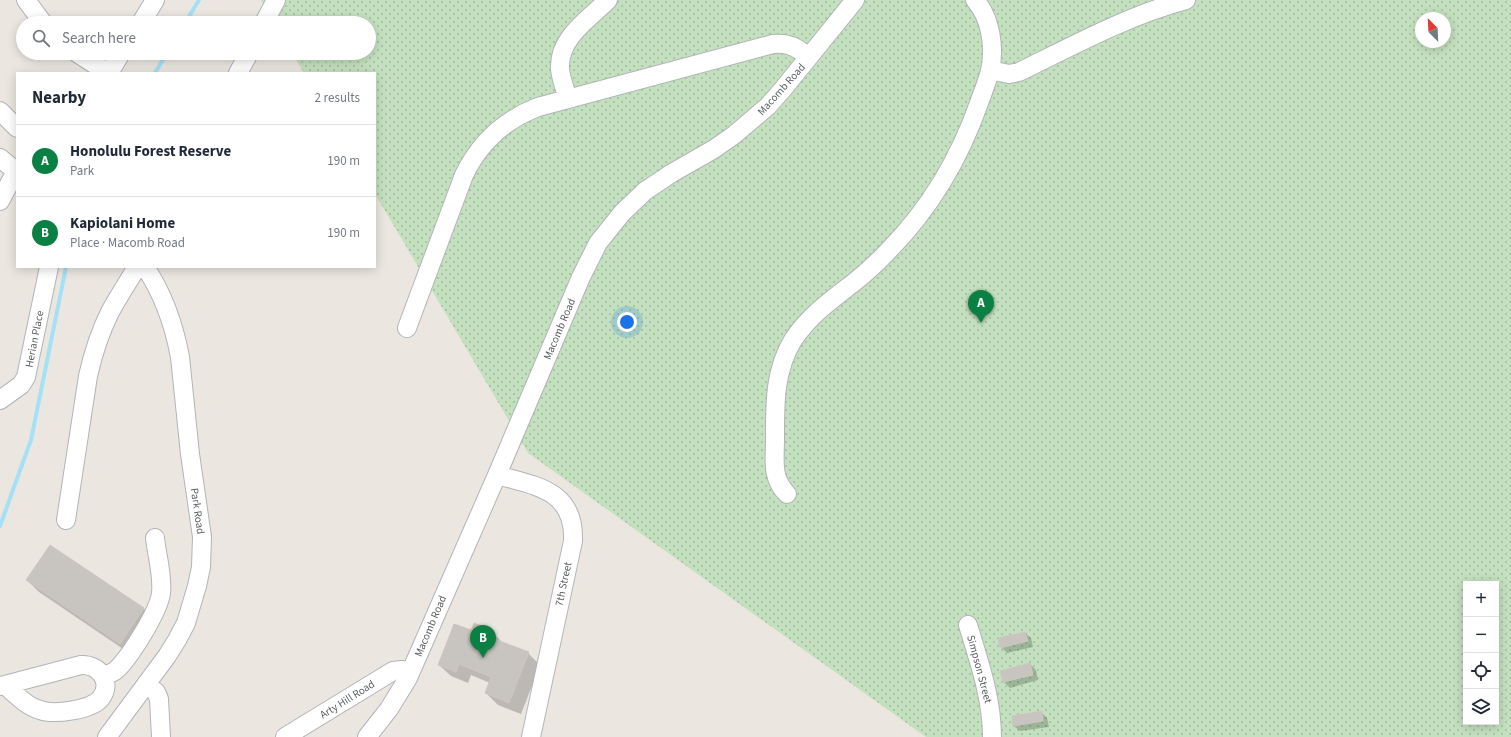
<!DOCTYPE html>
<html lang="en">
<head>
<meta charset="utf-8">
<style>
  body { margin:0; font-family:"Source Sans 3",sans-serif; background:#f6f6f7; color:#1f2937 }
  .controls { position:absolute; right:12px; bottom:12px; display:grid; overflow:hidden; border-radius:0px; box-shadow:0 2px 10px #0003 }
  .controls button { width:36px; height:36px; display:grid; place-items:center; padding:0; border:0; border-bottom:1px solid #e0e1e3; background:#fff; color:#1f2937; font:20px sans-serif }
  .compass { position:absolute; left:1415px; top:12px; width:36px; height:36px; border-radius:50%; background:#fff; box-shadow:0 2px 10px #0003; rotate:336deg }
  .you { position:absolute; left:627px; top:322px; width:14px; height:14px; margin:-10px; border:3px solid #fff; border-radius:50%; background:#1a73e8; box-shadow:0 0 0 6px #1a73e833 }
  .badge { display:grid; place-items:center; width:26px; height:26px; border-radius:50%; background:#0b8043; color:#fff; font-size:13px; font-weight:700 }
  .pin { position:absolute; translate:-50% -33px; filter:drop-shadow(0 1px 2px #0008) }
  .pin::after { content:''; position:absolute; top:21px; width:14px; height:12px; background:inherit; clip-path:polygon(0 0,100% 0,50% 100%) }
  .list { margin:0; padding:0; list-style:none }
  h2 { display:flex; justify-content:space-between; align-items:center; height:52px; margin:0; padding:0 16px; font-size:17px }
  h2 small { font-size:13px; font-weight:400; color:#747a83 }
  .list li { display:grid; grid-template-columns:26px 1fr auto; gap:12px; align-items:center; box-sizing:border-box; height:72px; padding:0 16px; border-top:1px solid #e0e1e3 }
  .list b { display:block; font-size:15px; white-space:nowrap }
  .list p { margin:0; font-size:13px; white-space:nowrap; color:#747a83 }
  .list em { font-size:13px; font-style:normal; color:#747a83 }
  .icon { flex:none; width:22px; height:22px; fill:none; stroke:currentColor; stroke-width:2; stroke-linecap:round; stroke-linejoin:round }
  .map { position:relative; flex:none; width:1511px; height:737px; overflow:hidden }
  .search { position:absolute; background:#fff; box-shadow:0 2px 10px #0003; left:16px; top:16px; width:360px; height:44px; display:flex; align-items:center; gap:10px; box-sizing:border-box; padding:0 14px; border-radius:22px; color:#747a83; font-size:15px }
  .panel { position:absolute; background:#fff; box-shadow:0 2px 10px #0003; left:16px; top:72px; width:360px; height:196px; border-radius:0px }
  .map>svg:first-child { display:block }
</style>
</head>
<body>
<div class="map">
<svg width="1511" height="737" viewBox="0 0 1511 737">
  <defs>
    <pattern id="park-dots" width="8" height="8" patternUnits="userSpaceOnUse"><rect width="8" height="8" fill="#c4e1bf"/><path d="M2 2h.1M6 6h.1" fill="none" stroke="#a2ba9f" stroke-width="1.8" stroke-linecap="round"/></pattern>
  </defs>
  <rect width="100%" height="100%" fill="#ebe7e0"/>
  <path fill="url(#park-dots)" fill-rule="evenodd" d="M261,0h1250v737h-585l-398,-284 -153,-259v-121h-71l-12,-20h77v-30h-95zM1421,18h24v24h-24zM1466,584h30v138h-30z"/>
  <path fill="#0003" d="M50,546l94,63 11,12 -23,34 -93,-63 -12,-12z
    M472,631h19l13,13 24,9 12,12 -19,49 -23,-9 -12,-12 4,-10 -19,-8 -3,8 -17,-7 -12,-11z
    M1025,633l6,5 2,9 -26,6 -6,-6z
    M1030,664l6,6 2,10 -28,8 -6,-6z
    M1041,712l6,6 2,9 -29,4 -6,-5z"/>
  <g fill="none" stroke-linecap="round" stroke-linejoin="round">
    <path stroke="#a4e1f7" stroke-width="4" d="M185,23l14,-23
      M155,73l12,-20
      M0,526l31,-86 35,-173"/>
  </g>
  <path fill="#c8c4c0" stroke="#cfc7bf" d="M50,545l94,63 -24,36 -94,-64z
    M474,623l18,7 -3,7 40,15 -20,51 -24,-10 6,-16 -32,-13 -3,8 -18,-7 16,-41 17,6z
    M1025,632l3,9 -28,7 -2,-10z
    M1030,663l3,12 -30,7 -3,-11z
    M1042,711l1,10 -30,5 -1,-10z"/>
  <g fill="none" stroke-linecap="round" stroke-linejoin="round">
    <defs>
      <path id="minor" d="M26,0l17,23
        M141,23l14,-23
        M264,23l12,-23
        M77,53l31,20
        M990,70l19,4 10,-2c53,-26 110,-57 167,-72
        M109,73l12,-20
        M238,73l11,-20
        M568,99c-3,-10 -7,-20 -8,-30 -2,-31 29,-50 48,-69
        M0,111l17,17
        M0,158l17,14
        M0,201l16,-30
        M407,328l57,-153c16,-33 40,-55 74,-68l235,-63c16,-2 24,4 36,13
        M0,400l21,-15 5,-8 23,-110
        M497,475c39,11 78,15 76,66l-42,196
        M787,494c-16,-16 -12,-34 -12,-54 0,-35 -1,-69 18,-100 16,-24 37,-39 59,-56 14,-11 26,-22 38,-35 40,-41 70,-92 89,-146 4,-11 8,-21 11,-32 5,-23 1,-53 -15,-71
        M66,520l22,-144c5,-22 12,-44 22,-64 8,-15 18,-30 27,-45
        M968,625c11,37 24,73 24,112
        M104,676c3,-1 7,-3 11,-5 14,-12 44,-60 46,-78 2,-17 -4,-37 -6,-55
        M146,684l10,8 3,7 2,38
        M0,686l5,-1 76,-20c18,-1 32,17 20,33 -9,12 -47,17 -61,12 -14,-4 -25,-16 -35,-25
        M107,737l60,-81 10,-16 9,-17 11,-37 4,-19 1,-30 -12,-83 -10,-97c-6,-32 -16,-62 -35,-90
        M285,737l108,-66 9,-1 8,2
        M367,737l22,-28 19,-31 89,-203 84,-198 17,-34 24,-30 23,-22 27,-18 42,-24 20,-14 34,-29 15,-17 72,-89"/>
    </defs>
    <use href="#minor" stroke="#b1b4b7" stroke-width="20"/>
    <use href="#minor" stroke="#fff" stroke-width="18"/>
  </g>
  <g text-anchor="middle" stroke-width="3" stroke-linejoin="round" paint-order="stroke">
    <g font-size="11" fill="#595d60" stroke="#fff">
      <text transform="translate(781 89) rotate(-48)" y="4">Macomb Road</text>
      <text transform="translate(559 329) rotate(-67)" y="4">Macomb Road</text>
      <text transform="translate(34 339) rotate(-79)" y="4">Herian Place</text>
      <text transform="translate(198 511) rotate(82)" y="4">Park Road</text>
      <text transform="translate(563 584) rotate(-78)" y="4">7th Street</text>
      <text transform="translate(430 626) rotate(-67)" y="4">Macomb Road</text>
      <text transform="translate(980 669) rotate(75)" y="4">Simpson Street</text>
      <text transform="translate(347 699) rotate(-32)" y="4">Arty Hill Road</text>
    </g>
  </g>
</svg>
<div class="controls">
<button>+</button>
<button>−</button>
<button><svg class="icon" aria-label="locate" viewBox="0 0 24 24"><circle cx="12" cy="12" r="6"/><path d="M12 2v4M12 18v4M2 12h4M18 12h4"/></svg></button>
<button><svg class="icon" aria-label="layers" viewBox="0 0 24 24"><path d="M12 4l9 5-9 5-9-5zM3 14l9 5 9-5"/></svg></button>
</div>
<svg class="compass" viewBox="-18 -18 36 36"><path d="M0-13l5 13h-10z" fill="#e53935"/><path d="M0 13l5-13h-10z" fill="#747a83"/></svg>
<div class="you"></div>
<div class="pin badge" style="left:981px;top:323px">A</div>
<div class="pin badge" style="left:483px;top:658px">B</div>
<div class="search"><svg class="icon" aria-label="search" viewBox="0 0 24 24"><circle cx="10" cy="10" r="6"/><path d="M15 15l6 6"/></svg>Search here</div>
<section class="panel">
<h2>Nearby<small>2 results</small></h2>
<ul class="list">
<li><span class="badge">A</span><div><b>Honolulu Forest Reserve</b><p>Park</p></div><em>190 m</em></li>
<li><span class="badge">B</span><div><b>Kapiolani Home</b><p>Place · Macomb Road</p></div><em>190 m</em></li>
</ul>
</section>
</div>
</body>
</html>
